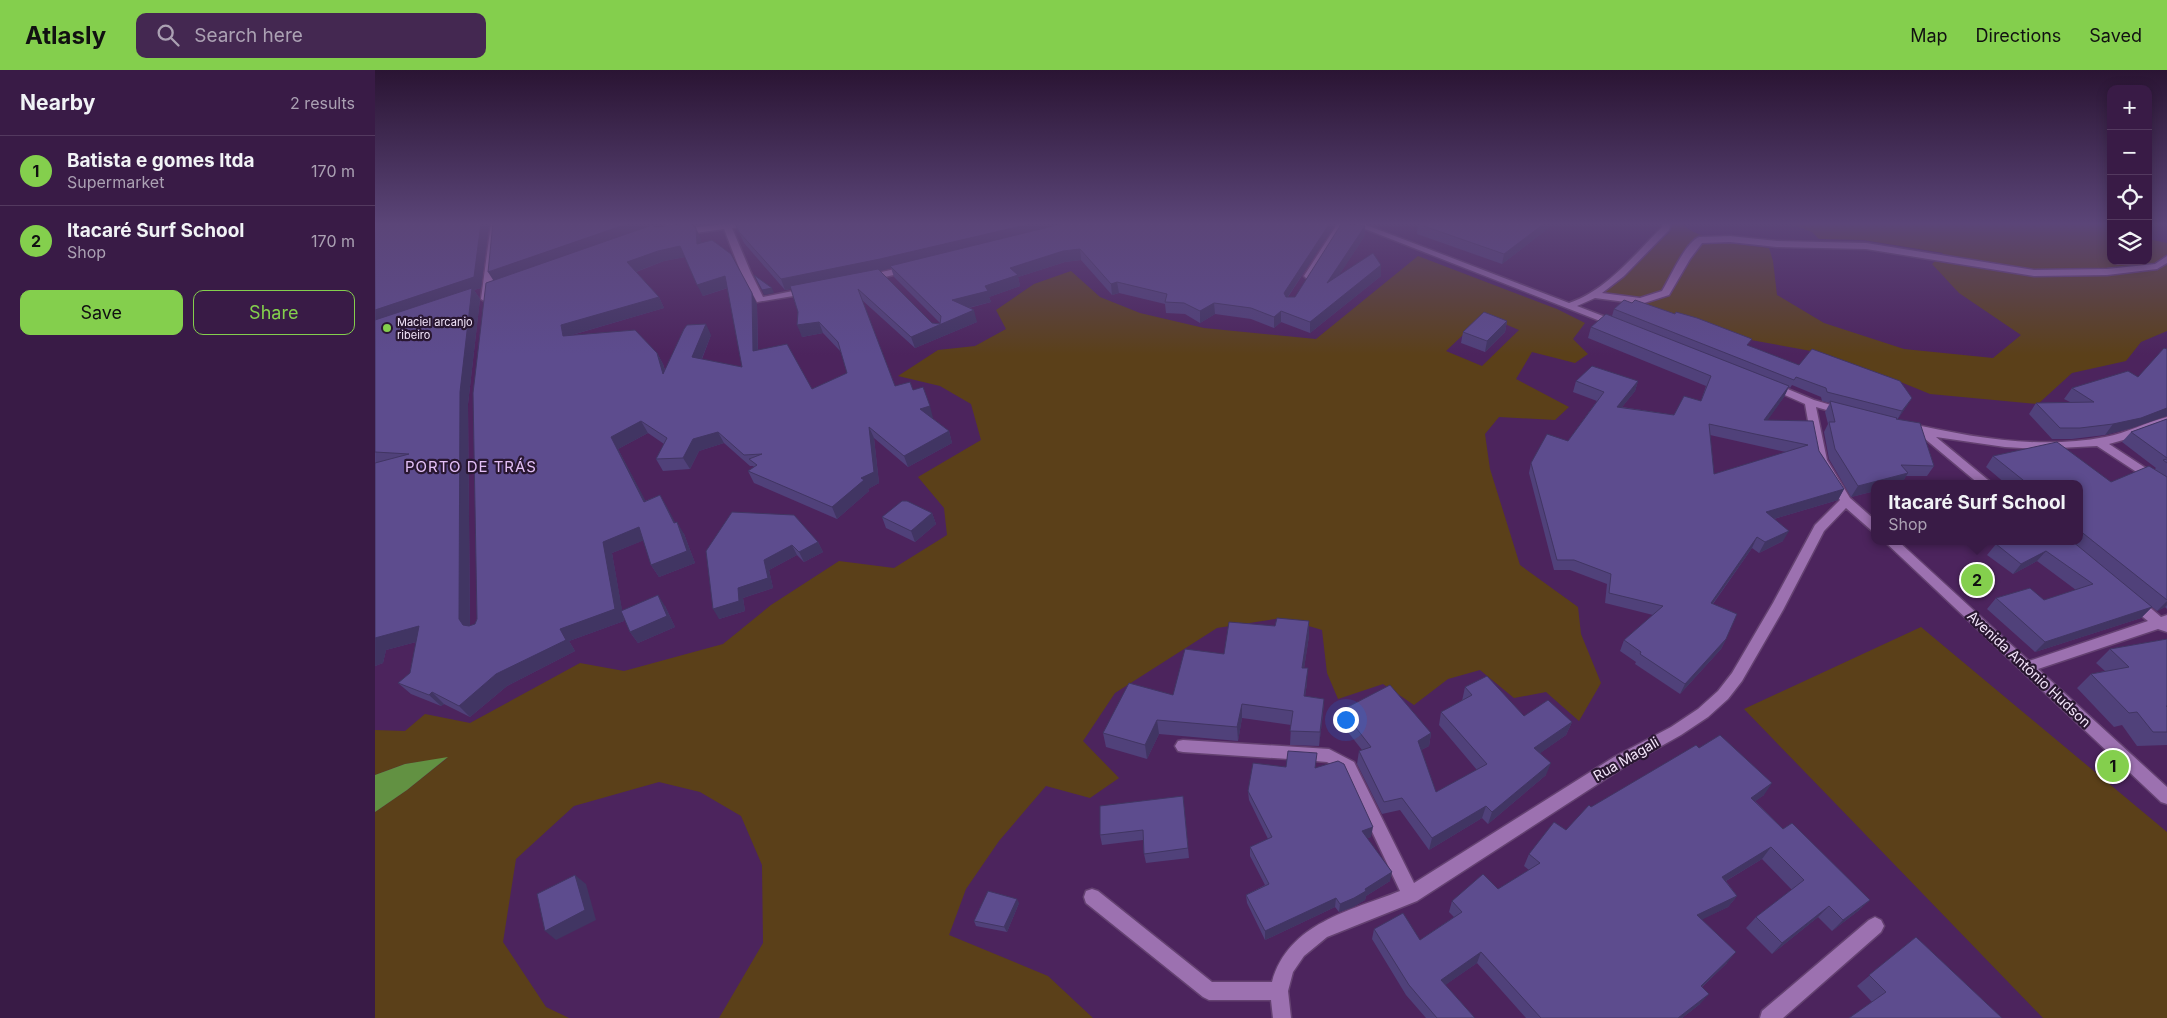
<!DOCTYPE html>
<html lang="en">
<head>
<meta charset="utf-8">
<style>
  body { margin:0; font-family:Inter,sans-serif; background:#442851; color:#f1f3f6 }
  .controls { position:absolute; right:15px; top:15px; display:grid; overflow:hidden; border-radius:10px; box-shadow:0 2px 12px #0003 }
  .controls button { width:45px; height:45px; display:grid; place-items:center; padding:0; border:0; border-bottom:1px solid #53395f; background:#391b46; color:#f1f3f6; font:25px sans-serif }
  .you { position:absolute; left:970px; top:649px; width:18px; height:18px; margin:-12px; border:4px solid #fff; border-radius:50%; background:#1a73e8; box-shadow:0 0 0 8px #1a73e833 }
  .badge { display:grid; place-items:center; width:32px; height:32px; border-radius:50%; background:#84cf4d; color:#111; font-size:16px; font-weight:700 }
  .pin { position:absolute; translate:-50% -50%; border:2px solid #fff; box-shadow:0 1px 5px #0006 }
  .popup { position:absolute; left:1496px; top:410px; width:212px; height:65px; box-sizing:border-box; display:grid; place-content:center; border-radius:10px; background:#391b46; filter:drop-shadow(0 1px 4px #0005); font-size:16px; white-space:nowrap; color:#aba1b3 }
  .popup b { font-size:19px; color:#f1f3f6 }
  .popup::after { content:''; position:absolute; left:50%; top:100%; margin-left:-10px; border:10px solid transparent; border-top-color:#391b46 }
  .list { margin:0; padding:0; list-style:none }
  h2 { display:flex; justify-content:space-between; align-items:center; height:65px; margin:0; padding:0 20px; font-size:21px }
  h2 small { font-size:16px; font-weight:400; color:#aba1b3 }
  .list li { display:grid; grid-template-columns:32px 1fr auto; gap:15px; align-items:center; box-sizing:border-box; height:70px; padding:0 20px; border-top:1px solid #53395f }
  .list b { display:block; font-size:19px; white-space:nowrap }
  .list p { margin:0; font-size:16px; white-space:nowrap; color:#aba1b3 }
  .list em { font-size:16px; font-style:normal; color:#aba1b3 }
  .actions { display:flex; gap:10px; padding:15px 20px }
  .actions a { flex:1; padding:11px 0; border:1px solid #84cf4d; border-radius:10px; text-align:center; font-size:18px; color:#84cf4d }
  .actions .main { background:#84cf4d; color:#111 }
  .icon { flex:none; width:28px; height:28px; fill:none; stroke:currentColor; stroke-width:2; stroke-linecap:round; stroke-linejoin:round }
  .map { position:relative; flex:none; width:1792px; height:948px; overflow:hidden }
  header { display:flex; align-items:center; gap:30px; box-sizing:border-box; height:70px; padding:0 25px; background:#84cf4d; color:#111 }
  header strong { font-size:24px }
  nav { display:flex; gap:28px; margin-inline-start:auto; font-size:18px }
  .search { width:350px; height:45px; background:#442851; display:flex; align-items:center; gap:12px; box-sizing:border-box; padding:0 18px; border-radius:10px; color:#aba1b3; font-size:19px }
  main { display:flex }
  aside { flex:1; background:#391b46 }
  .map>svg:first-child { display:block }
</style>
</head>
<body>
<header>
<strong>Atlasly</strong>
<div class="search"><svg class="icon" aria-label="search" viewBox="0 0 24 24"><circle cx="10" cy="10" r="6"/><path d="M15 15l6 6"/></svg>Search here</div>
<nav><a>Map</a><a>Directions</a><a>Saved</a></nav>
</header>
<main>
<aside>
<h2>Nearby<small>2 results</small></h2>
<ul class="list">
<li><span class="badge">1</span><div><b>Batista e gomes ltda</b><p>Supermarket</p></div><em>170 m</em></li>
<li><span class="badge">2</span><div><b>Itacaré Surf School</b><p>Shop</p></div><em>170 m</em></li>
</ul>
<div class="actions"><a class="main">Save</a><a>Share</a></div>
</aside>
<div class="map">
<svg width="1792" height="948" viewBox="0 0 1792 948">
  <rect width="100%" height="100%" fill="#4c245d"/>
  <path fill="#5b4019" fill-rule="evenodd" d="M1298,153h13l-2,3c24,17 56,18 85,22l4,13 4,34 47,28 80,26 89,9 28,-23 -62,-42 -27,-29 11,-11 -80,-13 -44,-1 -7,-7 -23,-9h316l6,2v36h37v-22l19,4v88l-26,11 -15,19 -54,12 -34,31 -108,-10 -44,-18 -75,-25 -60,-11 -150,-46 41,-39 27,-22z
    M1043,186l139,53 28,14 -12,16 15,15 -13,9 -43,-11 -16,27 53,28 -14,13 -56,-3 -14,17 5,35 30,96 58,42 3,27 20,49 -22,38 -33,-29 -32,6 -34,-28 -32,9 -34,26 -31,-21 -45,15 -11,-26 -5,-43 -40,-12 -65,10 -102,65 -32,48 36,37 -29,20 -44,-12 -47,55 -33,48 -17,46 99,41 45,42h-374l44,-75 -1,-78 -21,-49 -41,-24 -41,-10 -85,24 -58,53 -13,83 43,65 23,11h-194v-206l32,-22 40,-32 -42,6 -30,11v-45l30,1 20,-17 45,9 110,-60 44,8 99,-27 48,-39 68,-44 55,7 53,-33 -3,-27 -26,-31 63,-37 -10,-36 -31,-18 -42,-10 40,-26 37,-4 31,-17 -10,-19 38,-26 37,-13 29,26 40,16 64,15 112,11zM1109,245l35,15 -37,36 -36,-15z
    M1546,557l246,205v186h-124l-299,-309z"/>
  <path fill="#629142" d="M73,687l-41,33 -32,22v-37l30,-11z"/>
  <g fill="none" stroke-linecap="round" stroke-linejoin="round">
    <defs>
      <path id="street" d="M116,153h8l-8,76 -5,3 -5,-3z
        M296,153h10l-22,11 -7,-2z
        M359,153h21l-4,3 -19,2 19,45 12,24 45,-9 5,3 -2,2 -54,9 -16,-29 -17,-44 -43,6 -4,-3 4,-3z
        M963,153h8l-34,55h-6l-2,-2z
        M975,153h11l208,80c38,-13 65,-48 93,-76l1,-4h8l-2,7 -45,46 -22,17 38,5 22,-7c8,-13 23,-48 37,-54l31,-1 47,5 89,2 168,27 73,-1 48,-5 12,-8v7l-10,6 -50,6 -73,1 -168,-27 -89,-2 -47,-5 -28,1 -12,16 -21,36 -28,9 -46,-6 -18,8 44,17 2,2 -5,3z
        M533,196l5,3 -2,2 -44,10 -5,-3 2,-2z
        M1396,312l43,18 34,10 1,2 -5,3 -28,-8 11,53 23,38 25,22v11l-4,-1 -25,-22 -22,23 -41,79 -41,71 -14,18 -20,18 -27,18 -57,32 -207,134 -90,36 -23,19 -11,16 -5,19 3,27h-18l-2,-18h-62l-6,-3 -117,-94 -2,-6 2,-6 6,-2 6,2 114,91h60c16,-59 78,-71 128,-91l-56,-119 -17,-10 -23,-2 -121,-8 -5,-1 -3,-5 3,-5 5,-1 146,9 25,13 60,121 200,-126 57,-30 27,-18 20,-18 14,-18 41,-70 42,-78 25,-25 -25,-40 -10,-56 -38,-17 -1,-2 1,-2z
        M1792,347v7l-26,11 -32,9 58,38v10l-70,-46 -58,3 -34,-2 -69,-10 57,47h-14l-61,-51 -15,-4 -2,-2 6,-4c64,14 132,27 198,14 22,-4 41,-15 62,-20z
        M1509,471h14l131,120 119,-40 -19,-15 -2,-4 2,-4h10l22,19 6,-2v17l-9,-3 -120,40 129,118v17l-6,-2z
        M1500,847l6,3 3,6 -3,6 -98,86h-23l2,-7 107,-91z"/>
    </defs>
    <use href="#street" stroke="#644171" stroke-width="3"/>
    <use href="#street" fill="#9c71b0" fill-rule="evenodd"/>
  </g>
  <path fill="#50417a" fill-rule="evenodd" d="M0,153h114l-8,65 -7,2 6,9 -12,105 2,222 5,-2 2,-5 9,-336 179,-60 -10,4 46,12v4l56,61 1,46 54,39 35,-16 -6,-21 -18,-19 -21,4 -4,-25 -7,-23 -6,1 -41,-47 -9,-20h601l-48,74h7l70,-71 -1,11 -25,38 42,-10v11l-71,57 -29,-11 -7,6 -23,-9 -36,-5 -15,9 -15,-9 -19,-1 -1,-9 -46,-11 -7,2 -31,-35 -16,2 -47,15 2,9 -31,11 2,5 -22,6 8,14 -62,26 -53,-48 33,86 18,4 20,28h-1l17,13 3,12 -44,24 -34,-29 5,45 -11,6 1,2 -32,28 -83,-36 -6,-12 6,-4 -1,-1h-3l-26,-23 -25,8 -9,18 -27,2 -7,-12 8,-15 -16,-11 -30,16 27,52 15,-6 15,28 9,11 11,29 -36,14 -8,-12 -7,-25 -32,13 10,58 43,-5 10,21 -37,16 -8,-11 -7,-18 1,7 -55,20 6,10 -68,35 -37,31 -26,-13 -3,2 -30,-12 -13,-11 12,-10 6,-31 -30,8 -3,13 -8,3zM310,187l18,39 25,-8 14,79 -40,-8 9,-24 -46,35 -2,-6 -6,-11 -85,-18 92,-27 -5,-11 -23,-25 28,-11zM516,198l3,9 46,46h-8l-52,-52z
    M1180,153l-53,41 -85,-30 1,-10z
    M1239,239l135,37 50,19 113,33 -15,22 37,46 -7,10h-21l-4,7 -27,1v7l-24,6 -22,-38 -5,-27 4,-8 -3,-12 5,-9 -8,-2 -1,-4 -29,-12 -2,3 -1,-1 -5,10 -17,23 52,31 25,38 -6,11 -64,19 9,22 -24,12 -7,-5 -39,56 13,35 -5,10 -41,45 -45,-30 1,-2 -16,-11 4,-11 29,-25 -48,-12 2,-19 -37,-14h-16l-25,-97 2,-10 37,-22 29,-40 -24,-9 3,-11h62l-3,10 -13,16 52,8 27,-14 5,-15 -118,-48 3,-11 21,-11zM1335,365l76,17 -72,22z
    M1132,251l-2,11 -20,20 -24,-9 2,-11z
    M1791,280l-34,78 -27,7 -33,4h-20l-23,-25 7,-11 34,-1 -6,-3 8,-11 66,-11z
    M1792,349v190l-2,-2 -8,4 -5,-4 -11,11 -106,34 -48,-43 9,-11 48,2 32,-10 -39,-29 -24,13 -26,-19 9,-11 5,-3h78v-57h-73l-20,-17 7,-11 118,26 44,-13 1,-1 -34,-26 9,-10z
    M557,443l4,11 -21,18 -29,-14 -4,-11z
    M443,472l5,10 -19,10 -7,-7 -28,15 4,18 -30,10 2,13 -26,8 -13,-68z
    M934,551v15l-5,32 3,15 -2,13 19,3 -1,14 -4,33 -29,-1 1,-20 -49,-7 -4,23 -79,-7 -12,25 -41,-12 -3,-14 70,-38 102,-69z
    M1792,569v106l-30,1 -15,-21 -8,2 -37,-39 14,-14 14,-3 -9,-8 14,-14z
    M1090,617l59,29 48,6 -6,13 -26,18 6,22 -58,49 -6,-6 -53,32 -29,-40 -18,4 -25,-50 2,-13 3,-1 -21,-27 1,-13 89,23 -2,13 -8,4 15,42 41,-22 -38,-45 2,-13 21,-11z
    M1324,678l65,47 -9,6 28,28 87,71 -12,11 -26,20 -14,-14 -46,37 -26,-26 10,-11 36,-27 -30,-31 -36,22 11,15 -9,11 -26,12 25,44 -25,24 -2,17 -18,14h-156l-49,-55 -32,22 30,33h-49l-20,-23 -34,-56 2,-10 46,11 34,-23 -5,-5 3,-11 46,-12 31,-19 -5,-4 5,-12 37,-24 25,-23z
    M911,697l30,1 55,69 -4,1 23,43 -24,15 -1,4 -12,7 -14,5 -4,-5 -70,33 -18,-37 -1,-8 19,-10 -15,-29v-9l18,-8 -19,-39 -1,-9z
    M808,726l6,62 -43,5 -2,-9 -1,-14 -41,5 -2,-10z
    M644,833l-12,29 -31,-6 -2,-5z
    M1541,867l86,81 -130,-16 -15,-16z"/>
  <path fill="#413563" d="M106,153h8l-8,65 -7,2 6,9 -12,105 2,227 -7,-6 -4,-6 -84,-295v-14z
    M255,153h35l-170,60 -7,-11z
    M659,153h47l-191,43 1,2 -7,2 -99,20 -4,-11z
    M955,153h6l-53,81 1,-11z
    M1170,153h10l-53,41 2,-10z
    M990,156l-1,11 -37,57v-11z
    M321,158l5,11 1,16 -5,-11z
    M305,176l5,11 -21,4 -32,12 -5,-11 31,-11z
    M705,179l1,11 -16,2 -47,15 2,9 -31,11 2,5 -36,9 -3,-11 33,-14 25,-18 53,-17z
    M1006,195v11l-71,57v-11z
    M350,206l5,11 -27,9 -6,-11z
    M742,212l2,11 -7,2 -1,-11z
    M397,218l2,5 -10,2 -2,-5z
    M377,223l5,11 1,59 -5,-12z
    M284,227l5,11 -96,28h-5l-2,-11z
    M839,233l1,11 -15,9v-12z
    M599,240l3,12 -62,26 -4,-11z
    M906,241v11l-7,6v-11z
    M1132,251l-2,11 -20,20 2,-11z
    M444,252l4,11 -21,4 -5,-12z
    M331,254l5,11 -13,33 -6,-11z
    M282,283l6,11 6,22 -6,-12z
    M1263,311l-3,10 -21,26 3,-10z
    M1414,316l-5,11 -24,34 4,-11z
    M1537,328l-5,8 -10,14 5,-9z
    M555,336l3,12 -9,3 -4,-12z
    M1792,338v8l-35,12 -27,7 8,-11z
    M266,351l7,12 -30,16 34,64 -8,-11 -33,-65z
    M494,357l5,11 5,45 -11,6 1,2 -32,28 -5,-12 29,-29z
    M574,361l3,12 -44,24 -4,-11z
    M343,362l6,11 -25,8 -9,18 -7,-11 10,-19z
    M1533,403l-6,10 -27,1v7l-24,6 7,-11z
    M1469,419l-6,11 -78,23 6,-11z
    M285,425l7,12 15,28 -8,-12z
    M557,443l4,11 -21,18 -4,-11z
    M302,452l7,12 11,29 -36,14 -8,-12z
    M264,457l8,12 -35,14 12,68 -55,20 6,10 -68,35 -37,31 -11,-11 37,-32 64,-45 43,-87z
    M1414,461l-6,10 -24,12 6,-11z
    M1382,467l-5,11 -46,65 5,-10z
    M443,472l5,10 -19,10 -5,-10z
    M417,475l5,10 -28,15 4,18 -30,10 2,13 -26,8 -6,-10 25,-21 26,-28z
    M1671,481l-9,10 -24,13 8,-10z
    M283,525l7,11 10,21 -37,16 -8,-11z
    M1792,531v4l-2,2 -8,4z
    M1777,537l-11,11 -106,34 10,-10z
    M934,551v15l-7,46v-14z
    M44,556l12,12 -45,12 -3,13 -8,3v-28z
    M1351,569l-5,10 -41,45 5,-10z
    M933,598l-1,15 -4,27 1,-14z
    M57,622l12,12 -3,2 -12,-11z
    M949,629l-1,14 -4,33 1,-14z
    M867,634v14l-4,23 -1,-14z
    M782,650l2,14 -12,25 -2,-14z
    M1197,652l-6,13 -37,26 5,-13z
    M1056,663l-2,13 -14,7 3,-12z
    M1176,693l-5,12 -58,49 4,-12z
    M1397,713l-8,12 -21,15 8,-12z
    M1111,736l-4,12 -53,32 3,-12z
    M998,757l-2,10 -11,3 2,-9z
    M1396,777l-9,12 -48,29 8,-11z
    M1017,802l-2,9 -24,15 -1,4 -12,7 -14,5 1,-8z
    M200,805l11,9 10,36 -40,20 -11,-9z
    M1362,826l-9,11 -39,19 8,-11z
    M961,828l-1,9 -70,33v-9z
    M642,829l2,4 -12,29 -3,-5z
    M1495,830l-12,11 -26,20 11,-11z
    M1454,836l-11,11 -46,37 10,-11z
    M1106,882l-4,11 -39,27 3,-10z
    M1361,882l-9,11 -35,33 9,-10z
    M1334,924l-9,10 -18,14h-4z"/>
  <path fill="#5d4c8e" stroke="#413563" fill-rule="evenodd" d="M0,153h106l-7,54 -99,33z
    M118,153h137l-142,49z
    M314,153l7,5 1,16 15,-4 19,14 21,39 1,58 34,-7 25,45 35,-16 -9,-31 -19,-20 -22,3 1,-13 -8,-26 88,-17 54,54 8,1 1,-8 -51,-50 175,-43h265l-46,70 2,4h9l47,-74 23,3 -38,57 46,-30 8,12 -71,57 -29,-11 -7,6 -23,-9 -37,-5 -14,8 -16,-8 -19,-1 2,-8 -50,-12 -6,2 -31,-35 -17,2 -53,17 8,7 -33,11 3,5 -36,9 22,10 -63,27 -53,-48 37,97 15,-4 3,8 10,-3 7,19 -10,3 29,22 -45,25 -35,-29 5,45 -13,6 3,2 -32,27 -84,-36 9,-6 -8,-6 13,-5 -18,1 -26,-23 -25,7 -10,19 -27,1 11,-21 -26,-17 -30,16 33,65 16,-7 14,28 3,-1 10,29 -36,14 -12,-38 -36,15 12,67 -55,20 6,11 -70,34 -37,32 -27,-14 -3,3 -31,-12 12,-10 9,-47 -44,12v-175l34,-9 -34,-2v-132l97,-32 -12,104 -1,227 4,6 6,1 6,-2 2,-5 -4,-226 13,-110 166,-58 4,2zM305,176l17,39 28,-9 17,91 -50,-10 14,-33 -19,1 -3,4 -21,45 -6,-21 -22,-23 -72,6 -2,-11 98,-28 -32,-35 31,-11z
    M360,153h299l-154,36 -99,20 -42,-47z
    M1045,153h125l-41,31 -86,-30z
    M379,205l18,13 -10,2z
    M1249,230l8,3 3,-3 40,14 1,-2 21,6 55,21 -5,6 52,20 13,-16 88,32 12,17 -10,13 -75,-19 -1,-4 -30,-11 -2,3 -180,-71z
    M1109,242l23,9 -20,20 -24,-9z
    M1231,244l183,72 -25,34 49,1 6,30 25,38 -78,23 23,19 -24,11 -8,-5 -46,66 26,11 -11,25 -41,45 -45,-30 1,-2 -17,-12 39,-34 -54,-13 2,-19 -37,-14h-17l-26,-97 16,-29 21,7 36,-49 -28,-11 16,-15 46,15 -21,26 57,8 10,-19 17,5 10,-25 -120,-49zM1334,354l46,10 53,11 -94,29z
    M1789,278l3,1v59l-26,10 -28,6 -33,4h-20l-24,-25 58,-1 -22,-14 56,-17 10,6z
    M1455,331l67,17 -1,1 24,4 14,43 -33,-1 7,8 -50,13 -23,-37 -6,-27h6z
    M1792,349v39l-36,-26z
    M1682,372l54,40 38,-16 18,11v123l-88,-70v-46h-51l-35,-28z
    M1792,389v4l-4,-3z
    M527,431h5l25,12 -21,18 -29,-14z
    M357,442l62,3 24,27 -19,10 -7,-7 -28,15 4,18 -30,10 1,13 -26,8 -7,-58z
    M1626,471h71l80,66 -107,35 -49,-44 34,-10 14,12 49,-16 -47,-33 -25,13 -25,-20z
    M283,525l9,21 -37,16 -9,-21z
    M902,548l32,3 -7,47h6l-4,28 20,3 -4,33 -30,-1 3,-20 -51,-7 -5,23 -80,-7 -12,25 -42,-12 26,-50 44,12 12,-46 39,5 5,-32 46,4z
    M1792,569v67h-1l1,1v25h-14l-16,-20 -8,1 -38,-39 38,-7 -19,-18z
    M1112,606l37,40 24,-16 24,22 -38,26 17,15 -59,49 -6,-6 -54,32 -30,-40 -18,4 -25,-51 12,-4 -29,-37 48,-25 41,48 -13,8 18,51 51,-28 -46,-52 31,-17 -7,-8z
    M1345,665l52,48 -21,15 32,31 9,-6 78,77 -27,20 -14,-14 -47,37 -26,-26 48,-37 -33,-33 -49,30 15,19 -40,19 39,37 -35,34 8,8 -31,24h-137l-60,-66 -40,28 34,38h-38l-28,-33 -35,-56 29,-16 17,27 42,-28 -10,-11 31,-27 15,15 42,-26 -11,-9 25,-32 12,8 23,-25 2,2 105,-62 3,3z
    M913,681l29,2 -2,15 23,-7 6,3 29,63 -11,4 30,41 -27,17 1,2 -12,7 -14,6 -4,-6 -71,33 -19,-36 23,-11 -19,-37 22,-10 -24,-46 5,-28 33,4z
    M808,726l5,52 -44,6 -1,-24 -43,5v-29z
    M200,805l10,35 -40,21 -8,-37z
    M613,821l29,8 -13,28 -30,-6z
    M1541,867l86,81h-153l37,-26 -17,-17z"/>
  <linearGradient id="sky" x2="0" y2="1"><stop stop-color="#2a1433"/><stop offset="0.54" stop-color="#5b4578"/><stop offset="1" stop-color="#5b4578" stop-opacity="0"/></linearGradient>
  <rect width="1792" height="285" fill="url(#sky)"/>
  <circle fill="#84cf4d" stroke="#291731" stroke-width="2" cx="12" cy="258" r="5"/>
  <g text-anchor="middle" stroke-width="4.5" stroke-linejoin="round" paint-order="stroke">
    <g font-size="11" fill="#f4e6fb" stroke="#291731" text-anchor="start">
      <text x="22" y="256">Maciel arcanjo<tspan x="22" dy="13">ribeiro</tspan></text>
    </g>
    <g font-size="14" fill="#f4e6fb" stroke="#291731">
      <text transform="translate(1654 599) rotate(43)" y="5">Avenida Antônio Hudson</text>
      <text transform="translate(1251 689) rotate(-30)" y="5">Rua Magali</text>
    </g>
    <g font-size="15" letter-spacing="1" fill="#e4c0f7" stroke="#291731">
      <text x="96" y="402">PORTO DE TRÁS</text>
    </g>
  </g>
</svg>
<div class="controls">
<button>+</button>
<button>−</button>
<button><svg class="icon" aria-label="locate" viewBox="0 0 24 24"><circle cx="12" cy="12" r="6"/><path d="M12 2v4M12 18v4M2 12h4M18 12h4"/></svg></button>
<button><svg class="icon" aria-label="layers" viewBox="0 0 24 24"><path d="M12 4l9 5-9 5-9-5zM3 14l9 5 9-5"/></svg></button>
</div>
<div class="you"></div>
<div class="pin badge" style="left:1738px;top:696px">1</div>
<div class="pin badge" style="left:1602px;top:510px">2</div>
<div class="popup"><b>Itacaré Surf School</b>Shop</div>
</div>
</main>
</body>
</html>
